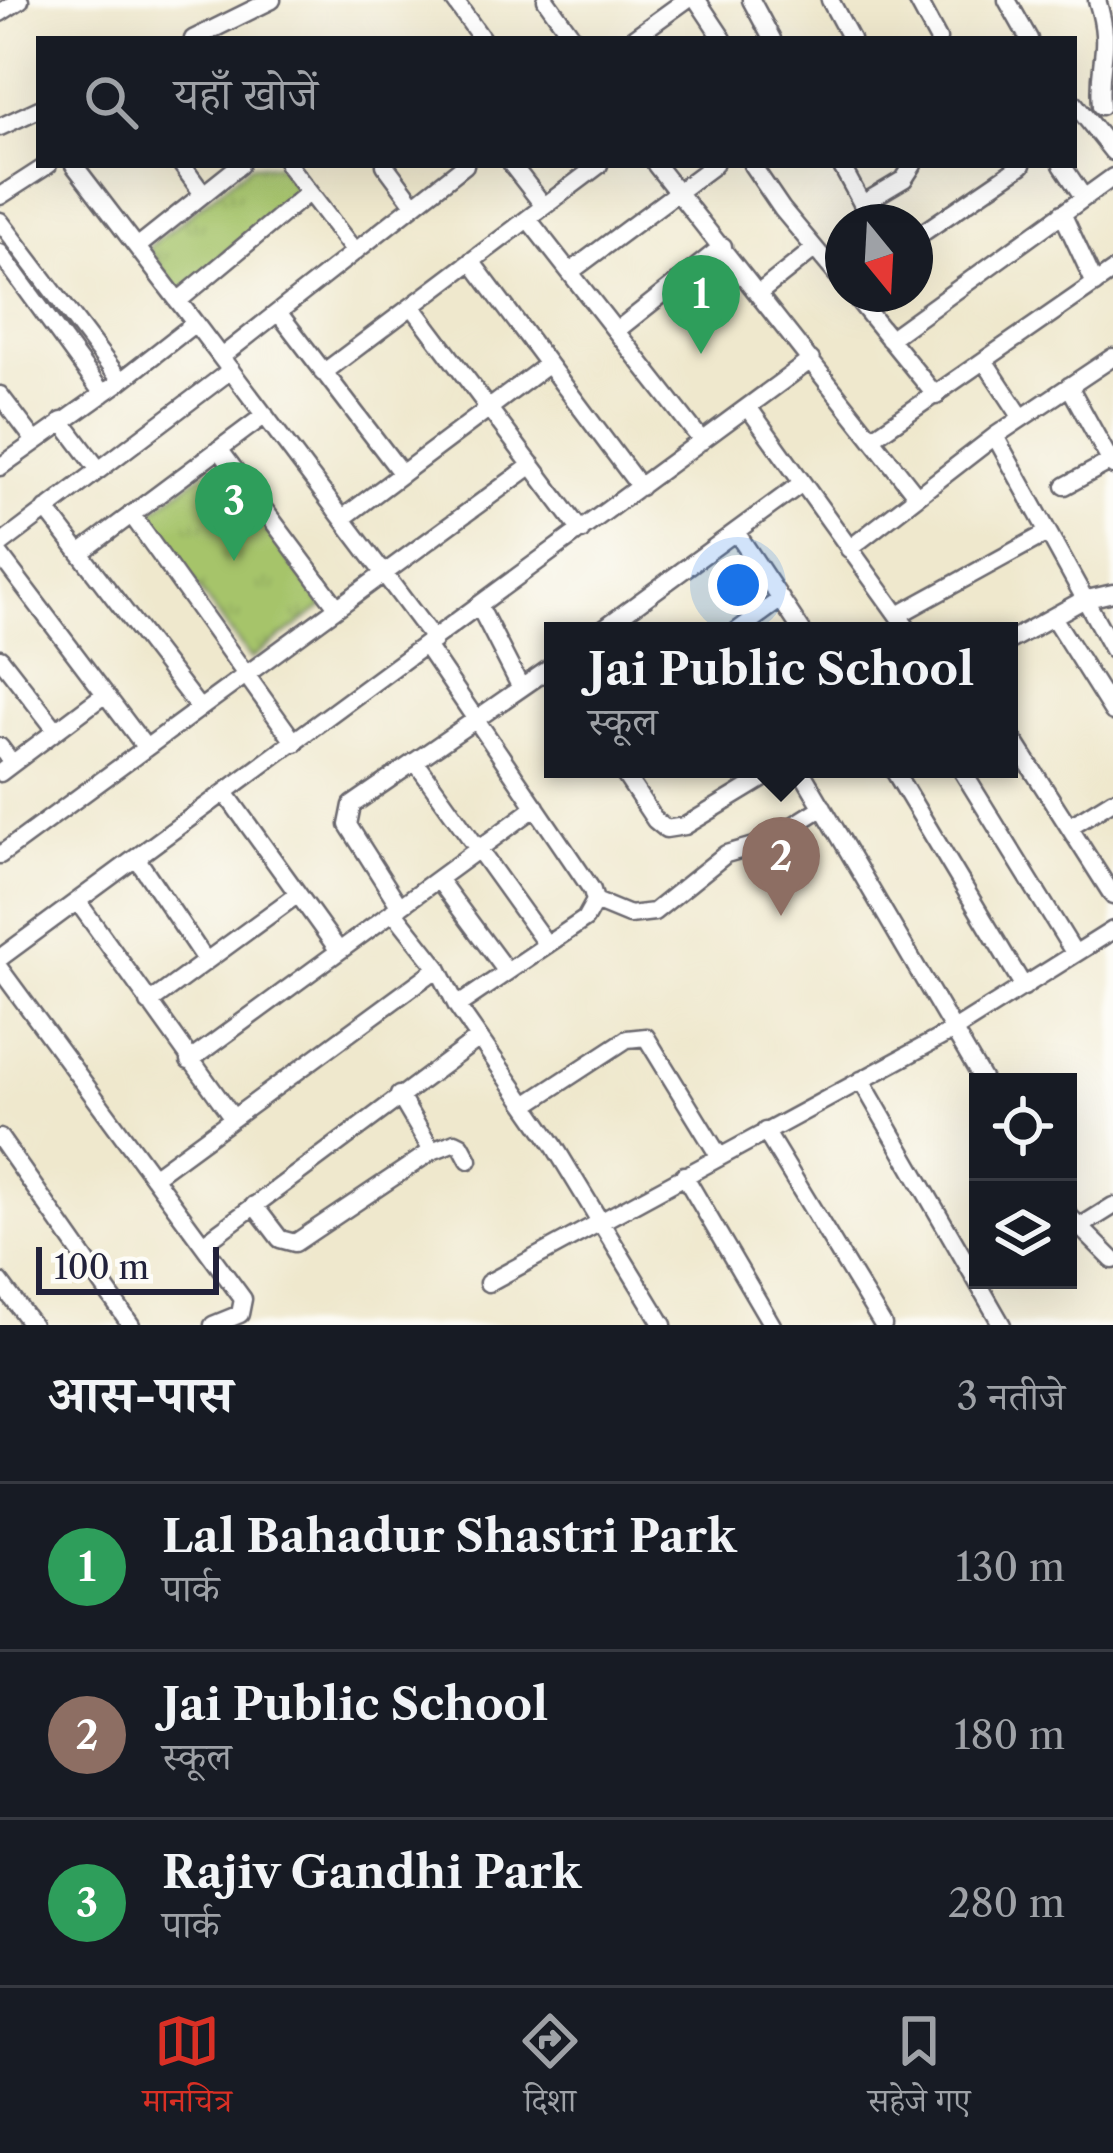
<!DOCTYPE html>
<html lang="hi">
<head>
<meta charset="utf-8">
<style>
  body { margin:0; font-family:"Libre Caslon Text","Noto Serif Devanagari",serif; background:#20242c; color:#f1f3f6 }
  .controls { position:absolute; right:36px; bottom:36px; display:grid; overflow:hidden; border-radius:0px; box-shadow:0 12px 48px #0002 }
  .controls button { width:108px; height:108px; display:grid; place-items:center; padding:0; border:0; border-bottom:3px solid #363941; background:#171b24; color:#f1f3f6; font:60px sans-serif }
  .compass { position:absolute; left:825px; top:204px; width:108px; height:108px; border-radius:50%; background:#171b24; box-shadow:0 12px 48px #0002; rotate:162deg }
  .scale { position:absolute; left:36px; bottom:30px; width:183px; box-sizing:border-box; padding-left:12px; border:6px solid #22223b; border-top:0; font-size:33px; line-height:42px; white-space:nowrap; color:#22223b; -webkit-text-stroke:9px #fdfcf7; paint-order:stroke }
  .you { position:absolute; left:738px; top:585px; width:42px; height:42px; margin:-30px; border:9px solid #fff; border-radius:50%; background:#1a73e8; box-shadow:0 0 0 18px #1a73e833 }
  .badge { display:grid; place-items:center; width:78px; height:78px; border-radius:50%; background:#d93025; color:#fff; font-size:39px; font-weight:700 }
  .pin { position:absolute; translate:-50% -99px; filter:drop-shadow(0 3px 6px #0008) }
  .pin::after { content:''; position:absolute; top:63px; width:42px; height:36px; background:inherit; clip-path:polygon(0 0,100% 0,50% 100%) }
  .popup { position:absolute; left:544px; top:622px; width:474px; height:156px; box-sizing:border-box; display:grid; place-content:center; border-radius:0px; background:#171b24; filter:drop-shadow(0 3px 9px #0005); font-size:39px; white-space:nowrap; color:#9ea1a6 }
  .popup b { font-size:45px; color:#f1f3f6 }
  .popup::after { content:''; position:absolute; left:50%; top:100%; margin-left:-24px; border:24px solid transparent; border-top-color:#171b24 }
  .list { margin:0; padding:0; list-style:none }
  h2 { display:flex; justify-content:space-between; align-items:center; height:156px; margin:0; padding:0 48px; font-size:51px }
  h2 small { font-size:39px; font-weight:400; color:#9ea1a6 }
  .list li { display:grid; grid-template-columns:78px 1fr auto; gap:36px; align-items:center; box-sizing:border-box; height:168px; padding:0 48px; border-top:3px solid #363941 }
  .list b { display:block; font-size:45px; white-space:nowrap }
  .list p { margin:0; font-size:39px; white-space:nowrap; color:#9ea1a6 }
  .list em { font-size:39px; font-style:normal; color:#9ea1a6 }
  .icon { flex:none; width:66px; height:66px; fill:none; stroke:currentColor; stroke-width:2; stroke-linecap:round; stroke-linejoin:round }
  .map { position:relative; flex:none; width:1113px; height:1325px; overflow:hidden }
  .search { position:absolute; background:#171b24; box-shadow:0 12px 48px #0002; left:36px; right:36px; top:36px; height:132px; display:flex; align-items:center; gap:30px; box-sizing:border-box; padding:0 42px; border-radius:0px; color:#9ea1a6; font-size:45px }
  .sheet { height:660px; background:#171b24 }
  nav { display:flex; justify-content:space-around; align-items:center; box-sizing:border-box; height:168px; border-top:3px solid #363941; background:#171b24; font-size:33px; color:#9ea1a6 }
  nav a { display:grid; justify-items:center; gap:6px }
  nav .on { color:#d93025 }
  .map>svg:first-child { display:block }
</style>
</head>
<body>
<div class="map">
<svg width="1113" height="1325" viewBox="0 0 1113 1325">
  <defs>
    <pattern id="grass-tufts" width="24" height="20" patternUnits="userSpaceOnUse" patternTransform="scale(3)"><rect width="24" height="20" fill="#a6c46b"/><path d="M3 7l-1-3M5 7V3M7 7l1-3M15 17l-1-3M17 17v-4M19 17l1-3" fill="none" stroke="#8fa85e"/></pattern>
  </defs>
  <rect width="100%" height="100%" fill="#fdfcf7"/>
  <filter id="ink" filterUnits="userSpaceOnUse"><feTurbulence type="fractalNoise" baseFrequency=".00833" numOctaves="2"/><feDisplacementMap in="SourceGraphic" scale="24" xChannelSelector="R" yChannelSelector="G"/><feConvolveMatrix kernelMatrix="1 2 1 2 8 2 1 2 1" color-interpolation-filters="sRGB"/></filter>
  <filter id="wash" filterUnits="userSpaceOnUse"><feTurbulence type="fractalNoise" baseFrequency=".004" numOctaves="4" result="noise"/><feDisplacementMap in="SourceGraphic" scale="48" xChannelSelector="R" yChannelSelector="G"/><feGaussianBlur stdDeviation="2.7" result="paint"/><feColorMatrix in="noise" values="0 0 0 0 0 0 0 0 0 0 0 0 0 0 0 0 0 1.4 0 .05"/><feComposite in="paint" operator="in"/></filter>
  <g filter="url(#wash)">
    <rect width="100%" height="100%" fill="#efe8cd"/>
    <path fill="url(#grass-tufts)" stroke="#647353" stroke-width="3" d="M251,165h28l23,29 -123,99 -31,-45z
      M217,463l107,143 -73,53 -107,-142z"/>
  </g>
  <g filter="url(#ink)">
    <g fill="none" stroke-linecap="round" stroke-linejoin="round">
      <defs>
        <path id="minor" d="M454,0l28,39
          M546,0l28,39
          M697,0l26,39
          M751,0l21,39
          M830,0l21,39
          M917,0l21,39
          M1007,0l22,39
          M1097,0c16,51 0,57 4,106
          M0,13l20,-13
          M193,39l79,-39
          M632,39l54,-39
          M1074,103l39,49
          M0,127l39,-18
          M74,165l121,158
          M182,165l21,29
          M288,165l67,87
          M385,165l29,39
          M512,165l32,41
          M656,165l261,331
          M752,165l30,44 61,73
          M841,165l31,57
          M1062,165l22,33
          M0,196l48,-31
          M862,204l42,-25 9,-14
          M1062,213l33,71
          M528,219l174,222
          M0,221l121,160
          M915,238l107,-73
          M137,247l103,-82
          M0,253l103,141
          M471,261l169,226
          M570,272l144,-107
          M759,293l55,-44
          M853,294l83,102
          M178,301l131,-109
          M412,306l169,225
          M278,312l124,162
          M616,331l107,-85
          M889,339l224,-162
          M221,357l244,-192
          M985,362l37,56
          M323,373l276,-208
          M1069,386l44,80
          M0,395l35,46
          M748,407l161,224
          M62,421l37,49
          M995,436l118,214
          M872,438l241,-167
          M219,449l118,158
          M0,467l121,-86 74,-58 239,317
          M1065,486l48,-26
          M46,509l153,199
          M131,514l164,229
          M343,518l205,-154
          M736,532l66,99
          M0,545l231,-175
          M849,549l146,-113 118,-79
          M80,553l185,-138
          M0,555l146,193
          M479,606l42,82
          M898,615l149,-82
          M1053,617l60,95
          M600,631l202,-148
          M737,631l44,-32
          M1009,641l74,-41 30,-7
          M426,646l166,244 3,11 -10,18 -128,87
          M0,658l56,72
          M1009,733l104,163
          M0,747l12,16
          M415,761l132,184
          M621,769l34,51 11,9 19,-3 94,-57
          M800,769l184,313
          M893,769l131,218
          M961,769l114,185
          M0,773l105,-79
          M226,794l113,157
          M1069,827l44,-27
          M0,855l532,-390
          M137,859l69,102
          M438,879l69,93
          M595,901l34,14 25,-3 72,-58 41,-12 56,-35
          M78,902l155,216
          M400,907l-52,-82 4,-20 201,-139
          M393,911l45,57 19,38 96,138 110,181
          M0,958l811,-598
          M0,969l243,330 -3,15 -27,11
          M149,1003l149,-109
          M189,1061l347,-254
          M861,1080l141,245
          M399,1095l33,56
          M526,1105l101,-66 19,-2 73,119
          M765,1131l118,194
          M0,1138l131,187
          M684,1175l88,150
          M153,1177l285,-209
          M254,1205l26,34 15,4 137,-92 23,-9 6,3 8,15
          M1068,1215l45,45
          M1078,1228l35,-22
          M203,1244l276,-206
          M0,1282l32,43
          M488,1283l466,-253 159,-100"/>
      </defs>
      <use href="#minor" stroke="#6a676e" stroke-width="21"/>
      <use href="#minor" stroke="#fff" stroke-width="16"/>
    </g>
  </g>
</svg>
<div class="controls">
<button><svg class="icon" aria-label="locate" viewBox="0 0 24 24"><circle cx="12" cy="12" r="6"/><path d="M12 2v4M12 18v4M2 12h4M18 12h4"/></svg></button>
<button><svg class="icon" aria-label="layers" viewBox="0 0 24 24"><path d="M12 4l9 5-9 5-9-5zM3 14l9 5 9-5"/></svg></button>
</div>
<svg class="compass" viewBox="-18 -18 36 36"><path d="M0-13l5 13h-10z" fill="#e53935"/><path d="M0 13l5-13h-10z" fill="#9ea1a6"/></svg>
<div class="scale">100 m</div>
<div class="you"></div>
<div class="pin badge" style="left:701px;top:354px;background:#2e9e5b">1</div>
<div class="pin badge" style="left:781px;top:916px;background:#8d6e63">2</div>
<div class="popup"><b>Jai Public School</b>स्कूल</div>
<div class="pin badge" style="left:234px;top:561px;background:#2e9e5b">3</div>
<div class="search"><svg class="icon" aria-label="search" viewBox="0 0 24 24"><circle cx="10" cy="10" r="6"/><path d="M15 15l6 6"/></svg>यहाँ खोजें</div>
</div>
<section class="sheet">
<h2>आस-पास<small>3 नतीजे</small></h2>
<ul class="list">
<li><span class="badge" style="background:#2e9e5b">1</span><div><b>Lal Bahadur Shastri Park</b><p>पार्क</p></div><em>130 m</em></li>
<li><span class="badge" style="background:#8d6e63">2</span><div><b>Jai Public School</b><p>स्कूल</p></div><em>180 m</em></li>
<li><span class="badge" style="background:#2e9e5b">3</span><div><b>Rajiv Gandhi Park</b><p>पार्क</p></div><em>280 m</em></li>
</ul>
</section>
<nav>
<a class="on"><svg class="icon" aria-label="map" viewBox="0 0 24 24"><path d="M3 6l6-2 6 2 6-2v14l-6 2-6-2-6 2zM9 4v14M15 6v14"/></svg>मानचित्र</a>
<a><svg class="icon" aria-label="directions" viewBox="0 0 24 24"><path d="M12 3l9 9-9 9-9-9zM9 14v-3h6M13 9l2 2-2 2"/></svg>दिशा</a>
<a><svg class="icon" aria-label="saved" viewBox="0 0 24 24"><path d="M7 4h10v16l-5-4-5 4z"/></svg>सहेजे गए</a>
</nav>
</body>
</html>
